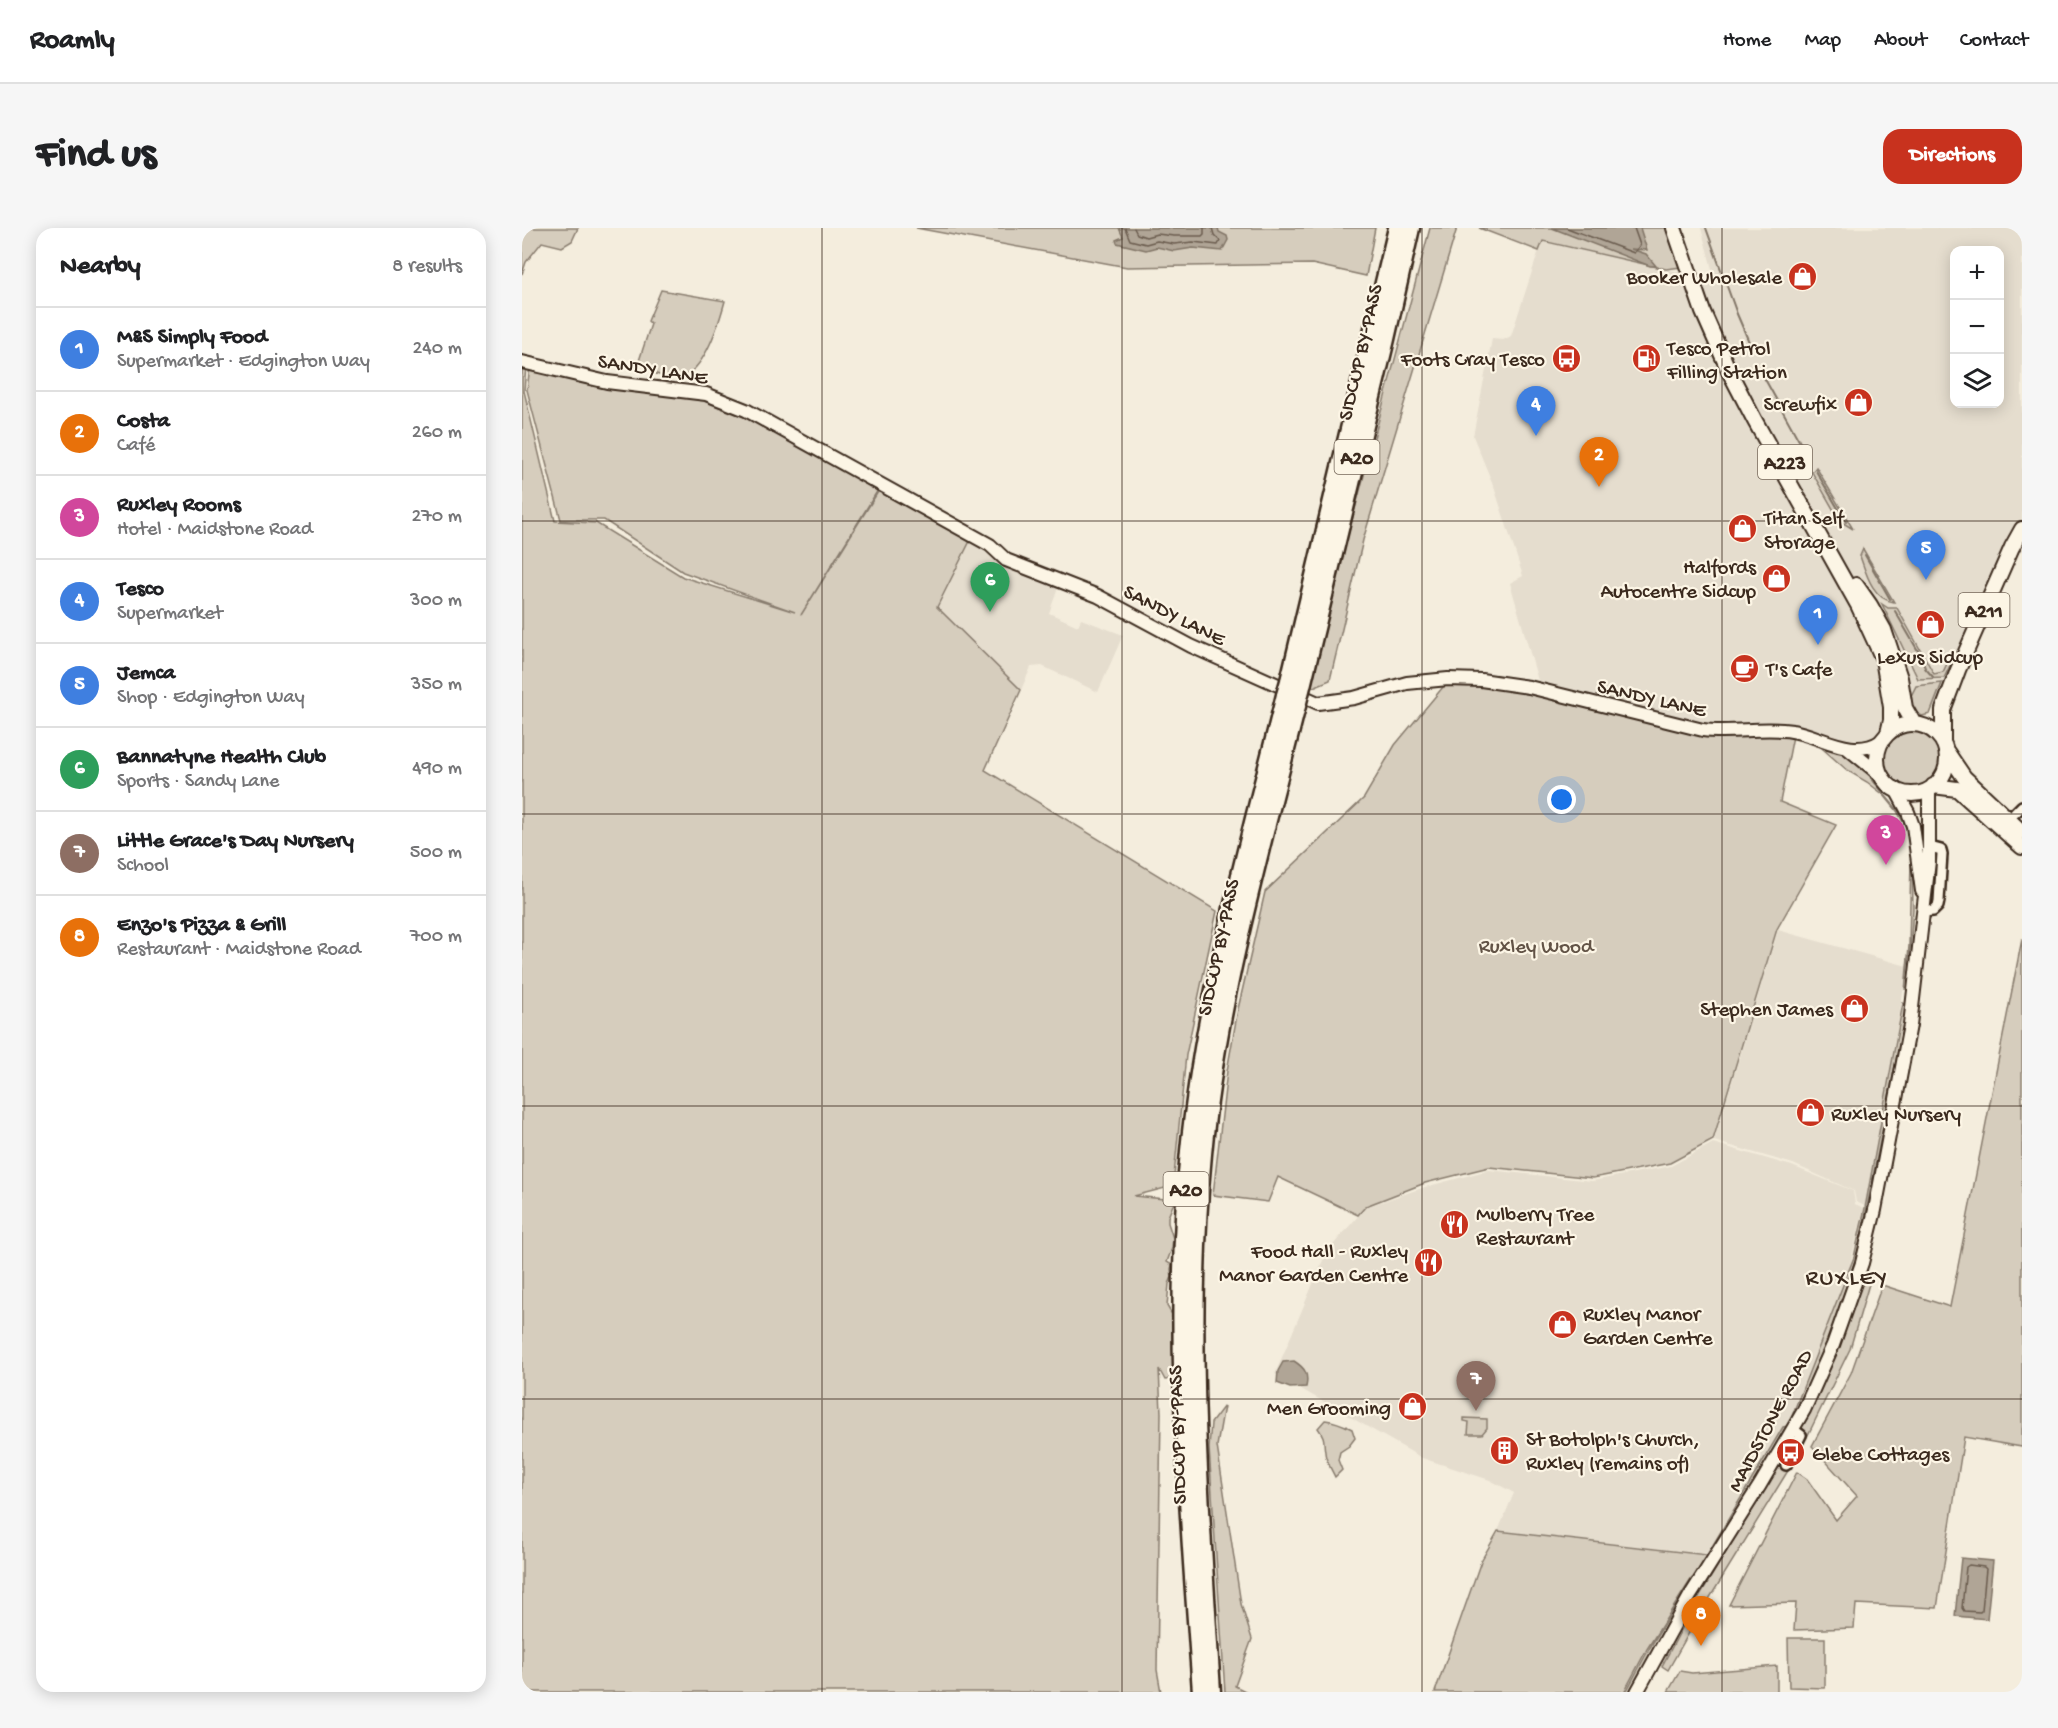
<!DOCTYPE html>
<html lang="en">
<head>
<meta charset="utf-8">
<style>
  body { margin:0; font-family:"Gochi Hand",sans-serif; background:#f6f6f6; color:#202124 }
  .controls { position:absolute; right:18px; top:18px; display:grid; overflow:hidden; border-radius:12px; box-shadow:0 3px 15px #0003 }
  .controls button { width:54px; height:54px; display:grid; place-items:center; padding:0; border:0; border-bottom:2px solid #e0e0e0; background:#fff; color:#202124; font:30px sans-serif }
  .you { position:absolute; left:1040px; top:572px; width:21px; height:21px; margin:-15px; border:4px solid #fff; border-radius:50%; background:#1a73e8; box-shadow:0 0 0 9px #1a73e833 }
  .badge { display:grid; place-items:center; width:39px; height:39px; border-radius:50%; background:#c8321e; color:#fff; font-size:20px; font-weight:700 }
  .pin { position:absolute; translate:-50% -50px; filter:drop-shadow(0 2px 3px #0008) }
  .pin::after { content:''; position:absolute; top:32px; width:21px; height:18px; background:inherit; clip-path:polygon(0 0,100% 0,50% 100%) }
  .list { margin:0; padding:0; list-style:none }
  h2 { display:flex; justify-content:space-between; align-items:center; height:78px; margin:0; padding:0 24px; font-size:26px }
  h2 small { font-size:20px; font-weight:400; color:#757577 }
  .list li { display:grid; grid-template-columns:39px 1fr auto; gap:18px; align-items:center; box-sizing:border-box; height:84px; padding:0 24px; border-top:2px solid #e0e0e0 }
  .list b { display:block; font-size:22px; white-space:nowrap }
  .list p { margin:0; font-size:20px; white-space:nowrap; color:#757577 }
  .list em { font-size:20px; font-style:normal; color:#757577 }
  .icon { flex:none; width:33px; height:33px; fill:none; stroke:currentColor; stroke-width:2; stroke-linecap:round; stroke-linejoin:round }
  .map { position:relative; flex:none; width:1500px; height:1464px; overflow:hidden; border-radius:18px }
  header { display:flex; align-items:center; gap:36px; box-sizing:border-box; height:84px; padding:0 30px; background:#fff; border-bottom:2px solid #e0e0e0 }
  header strong { font-size:28px }
  nav { display:flex; gap:33px; margin-inline-start:auto; font-size:21px }
  .intro { display:flex; align-items:center; justify-content:space-between; box-sizing:border-box; height:144px; padding:0 36px }
  h1 { margin:0; font-size:42px }
  .button { padding:15px 27px; border-radius:18px; background:#c8321e; color:#fff; font-size:21px; font-weight:700 }
  main { display:flex; gap:36px; padding:0 36px }
  aside { flex:1; background:#fff; border-radius:18px; box-shadow:0 3px 15px #0003 }
  .map>svg:first-child { display:block }
</style>
</head>
<body>
<header>
<strong>Roamly</strong>
<nav><a>Home</a><a>Map</a><a>About</a><a>Contact</a></nav>
</header>
<div class="intro"><h1>Find us</h1><a class="button">Directions</a></div>
<main>
<aside>
<h2>Nearby<small>8 results</small></h2>
<ul class="list">
<li><span class="badge" style="background:#3f7fe0">1</span><div><b>M&amp;S Simply Food</b><p>Supermarket · Edgington Way</p></div><em>240 m</em></li>
<li><span class="badge" style="background:#e8710a">2</span><div><b>Costa</b><p>Café</p></div><em>260 m</em></li>
<li><span class="badge" style="background:#d1479c">3</span><div><b>Ruxley Rooms</b><p>Hotel · Maidstone Road</p></div><em>270 m</em></li>
<li><span class="badge" style="background:#3f7fe0">4</span><div><b>Tesco</b><p>Supermarket</p></div><em>300 m</em></li>
<li><span class="badge" style="background:#3f7fe0">5</span><div><b>Jemca</b><p>Shop · Edgington Way</p></div><em>350 m</em></li>
<li><span class="badge" style="background:#2e9e5b">6</span><div><b>Bannatyne Health Club</b><p>Sports · Sandy Lane</p></div><em>490 m</em></li>
<li><span class="badge" style="background:#8d6e63">7</span><div><b>Little Grace's Day Nursery</b><p>School</p></div><em>500 m</em></li>
<li><span class="badge" style="background:#e8710a">8</span><div><b>Enzo's Pizza &amp; Grill</b><p>Restaurant · Maidstone Road</p></div><em>700 m</em></li>
</ul>
</aside>
<div class="map">
<svg width="1500" height="1464" viewBox="0 0 1500 1464">
  <rect width="100%" height="100%" fill="#f4eddd"/>
  <filter id="ink" filterUnits="userSpaceOnUse"><feTurbulence type="fractalNoise" baseFrequency=".0167" numOctaves="2"/><feDisplacementMap in="SourceGraphic" scale="12" xChannelSelector="R" yChannelSelector="G"/><feConvolveMatrix kernelMatrix="1 2 1 2 8 2 1 2 1" color-interpolation-filters="sRGB"/></filter>
  <g filter="url(#ink)">
    <path fill="#e5ddce" fill-rule="evenodd" d="M1179,0h321v294l-82,181 -70,36 -25,1 -50,-13 -75,4 -181,-47 -29,-101 13,-7 -29,-89 -21,-51 19,-97 11,1 8,-4 31,-95 173,39zM1432,22h46v154h-46z
      M449,311l46,34 41,15 -9,25 29,13 3,-7 42,16 -25,57 -56,-26 -11,1 -10,23 -85,-83z
      M1256,702l129,36 -12,79 -30,161 -9,-4 -2,-11 -61,-27 -79,-23z
      M1191,915l79,23 61,25 2,13 9,4 -17,68 -52,129 -7,21 -5,1 -76,127 -209,-23 16,-38 -24,-13 -68,-22 -147,-84 51,-121 40,-46 59,-20 64,-17 103,11 79,-15z"/>
    <path fill="#d6cdbd" stroke="#887c6e" stroke-width="1.5" d="M0,0h56l-6,13 -10,6 -20,-5 -16,20 -4,12z
      M394,0h459l-9,48 -54,-12 -185,3z
      M908,0h27l-94,312 -33,140 -19,8 36,-149z
      M957,0h190l12,39 -15,2 -123,-28 -4,10z
      M139,62l64,11c-6,22 -20,70 -44,76 -9,3 -19,-1 -28,-4l-1,-5 -14,-4 13,-40 -3,-3z
      M0,137l4,1 -2,25 31,130 41,2 87,54 112,35 -112,-40 -79,-52h-43l-34,-130 3,-24 176,29 175,90 -80,130 80,-128 90,52 -34,68 84,83 -36,80 232,141 -31,144 -13,131 -39,10 41,4 -7,17v6l5,15 -1,10 -5,14 5,3 -1,4 1,8 -3,7 -2,22 7,12v52l-3,9 -6,1 -6,-11 2,44 -4,257 4,22h-639z
      M1294,239l37,62 -13,-8 -28,-49z
      M1341,321l31,53c-21,-2 -28,-29 -34,-46z
      M1360,376l6,4h9l37,66 9,-2 8,-17 3,2 -10,21 -26,1z
      M926,453l81,8 155,38 109,9 -13,66 56,23 -59,104 -64,211 -43,23 -77,15 -104,-11 -64,16 -59,23 -8,9 -80,-38 -10,25 -55,-7 14,-124 11,-62 27,-117 99,-94 31,-53z
      M1420,455l-12,31 -8,2 -10,-6 -3,-10 7,-14z
      M1360 531a30 30 0 1 1 60 0a30 30 0 1 1-60 0Z
      M1293,514l23,8 25,16 11,16 27,32 7,16 4,24 1,55 -3,40 -5,41 4,-44 2,-85 -3,-31 -11,-19 -13,-16 -17,-13 -19,-11z
      M1500,711v508l-58,-10 -27,171 -81,-4 -2,24 -60,2 2,-27 -67,2 68,-133 10,7 29,41 21,-24 -45,-50 39,-73 31,-88 68,22z
      M1381,775l4,2 -48,243 -28,85 -41,91 -103,167 -57,101h-4l23,-43 43,-71 -45,71 -23,43h-189l46,-131 17,-30 209,24 76,-128 5,-1 66,-169 11,-49z
      M1344,1041l5,8 -21,72 -43,88 -7,-7 41,-87z
      M702,1178l-7,40 24,158 11,35 -17,47 12,6h-22l-16,-244 2,-25z
      M942,1190l23,1v9l-5,6h-14l1,-12 -5,-1z
      M803,1192c9,1 19,5 27,9l3,9 -6,8 -9,6 -2,8 4,10 -7,7c-3,-7 -10,-17 -10,-25 -2,-12 1,-13 -7,-24z
      M1259,1233l8,8 -91,148 -30,53 -6,-4 35,-66z
      M1266,1410h37v50l-36,-1z
      M1255,1438v26h-109l12,-21 12,2z"/>
    <path fill="#b0a596" stroke="#817466" stroke-width="1.5" d="M597,0h99l1,4 8,4 1,4 -6,11 -29,-3 -19,3 -17,-4 -11,3 -29,-7 -1,-3 7,-3z
      M1030,0h88l7,22 -16,-1 15,5 10,12h-6z
      M772,1133c11,7 15,13 12,26l-16,1 -13,-5 1,-12 5,-9z
      M1439,1330l32,3 -6,58 -32,-3z"/>
    <g fill="none" stroke-linecap="round" stroke-linejoin="round">
      <path stroke="#6a5b4e" stroke-width="1.5" d="M603,0l5,12 16,4 11,-3 17,3 19,-2 25,3 2,-4 -6,-6 -2,-7
        M612,0l3,6 9,3 11,-3 17,2h28l2,-2v-6
        M1045,0l67,25 6,-8 -6,-17
        M1447,1337l15,2 2,2 -4,41 -2,2 -16,-1 -2,-3 4,-41z"/>
      <path stroke="#817466" stroke-width="2" d="M1184,0l31,86 15,35
        M1239,144l46,83
        M1294,243l30,51
        M1343,327l25,44
        M1373,383l26,45 4,12 8,9"/>
      <defs>
        <path id="street" d="M1493,585l7,-7
          M1401,684l10,-1 5,-5 1,-5 3,-47 -1,-4 -11,-3
          M1264,1237l15,-30 -8,-6"/>
        <path id="secondary" d="M0,134l85,20 99,12 40,16 244,135 16,15 92,36 93,50 127,57 36,-5 53,-15 41,-4 33,1 48,7 174,43c29,4 60,-4 89,1 28,4 61,29 89,10
          M1324,519l37,30
          M1373,560l13,24 5,14 9,65
          M1115,1464l53,-96 70,-111 44,-75 29,-65 29,-82 13,-53 35,-185 19,-164v-72"/>
        <path id="primary" d="M1152,0l29,84 26,59 26,50 103,184 25,54 8,48v13l-3,13
          M1334,357l14,20 14,25 16,48 5,30 9,16
          M1355 531a35 35 0 1 1 70 0a35 35 0 1 1-70 0Z
          M1421,515v-33l15,-40 54,-123 10,-18
          M1425,524l17,25 58,55
          M1411,558l24,3 65,58"/>
        <path id="highway" d="M767,453l108,-453
          M780,458l84,-347 25,-111
          M679,1464c-12,-180 -30,-361 -12,-541 15,-154 59,-305 96,-456
          M690,1464c-11,-179 -26,-359 -9,-538 14,-153 58,-303 95,-452"/>
      </defs>
      <use href="#street" stroke="#3b2a1e" stroke-width="14"/>
      <use href="#secondary" stroke="#3b2a1e" stroke-width="16"/>
      <use href="#primary" stroke="#3b2a1e" stroke-width="18"/>
      <use href="#highway" stroke="#3b2a1e" stroke-width="21"/>
      <use href="#street" stroke="#fcf5e5" stroke-width="9"/>
      <use href="#secondary" stroke="#fcf5e5" stroke-width="12"/>
      <use href="#primary" stroke="#fcf5e5" stroke-width="14"/>
      <use href="#highway" stroke="#fcf5e5" stroke-width="16"/>
      <defs>
        <path id="highway-bridge" d="M763,467l4,-14
          M776,474l4,-16"/>
      </defs>
      <use href="#highway-bridge" stroke="#3b2a1e" stroke-width="21" stroke-linecap="butt"/>
      <use href="#highway-bridge" stroke="#fcf5e5" stroke-width="16"/>
    </g>
  </g>
  <path fill="none" stroke="#3b2a1e" stroke-width="1.5" stroke-opacity="0.55" d="M300,0v1464M600,0v1464M900,0v1464M1200,0v1464M0,293h1500M0,586h1500M0,878h1500M0,1171h1500"/>
  <defs>
    <symbol id="shop-disc" viewBox="-11 -11 22 22"><circle r="9.5" fill="#c8321e" stroke="#fcf5e5"/><path d="M-5-2.5h2.3a2.7 3.5 0 0 1 5.4 0H5L5.5 6h-11ZM-1.5-2.5h3a1.5 2.3 0 0 0-3 0Z" fill="#fff"/></symbol>
    <symbol id="bus-disc" viewBox="-11 -11 22 22"><circle r="9.5" fill="#c8321e" stroke="#fcf5e5"/><path d="M-5-6H5V4H4V6H2V4H-2V6H-4V4H-5ZM-3.5-4V0h7V-4ZM-3.5 1.2v1.5H-2V1.2ZM2 1.2v1.5H3.5V1.2Z" fill="#fff"/></symbol>
    <symbol id="fuel-disc" viewBox="-11 -11 22 22"><circle r="9.5" fill="#c8321e" stroke="#fcf5e5"/><path d="M-5.5-6h7V0h2V4h1.3V-2.5L3-4.5l.8-.8L6-3V5H2.5V1h-1V6h-7ZM-4.2-4.7v3.2H.2V-4.7Z" fill="#fff"/></symbol>
    <symbol id="cafe-disc" viewBox="-11 -11 22 22"><circle r="9.5" fill="#c8321e" stroke="#fcf5e5"/><path d="M-5.5-4.5H6V0H3Q3 3.5 0 3.5H-2.5Q-5.5 3.5-5.5 0ZM3-3.2v2h1.7v-2ZM-6 4.5H4V6H-6Z" fill="#fff"/></symbol>
    <symbol id="restaurant-disc" viewBox="-11 -11 22 22"><circle r="9.5" fill="#c8321e" stroke="#fcf5e5"/><path d="M-5-6h1v4h1v-4h1v4h1v-4h1v5L-1.5 .5V6h-2V.5L-5-1ZM5-6V6H3V1.5H1.5Q1.5-4 5-6Z" fill="#fff"/></symbol>
    <symbol id="building-disc" viewBox="-11 -11 22 22"><circle r="9.5" fill="#c8321e" stroke="#fcf5e5"/><path d="M-4-6H4V6H1V3H-1V6H-4ZM-2.5-4.3h1.7v1.8h-1.7ZM.8-4.3h1.7v1.8H.8ZM-2.5-1h1.7V.8h-1.7ZM.8-1h1.7V.8H.8Z" fill="#fff"/></symbol>
  </defs>
  <g fill-rule="evenodd">
    <use href="#shop-disc" x="1264" y="32" width="33" height="33"/>
    <use href="#bus-disc" x="1028" y="114" width="33" height="33"/>
    <use href="#fuel-disc" x="1108" y="114" width="33" height="33"/>
    <use href="#shop-disc" x="1320" y="158" width="33" height="33"/>
    <use href="#shop-disc" x="1204" y="284" width="33" height="33"/>
    <use href="#shop-disc" x="1238" y="334" width="33" height="33"/>
    <use href="#shop-disc" x="1392" y="380" width="33" height="33"/>
    <use href="#cafe-disc" x="1206" y="424" width="33" height="33"/>
    <use href="#shop-disc" x="1316" y="764" width="33" height="33"/>
    <use href="#shop-disc" x="1272" y="868" width="33" height="33"/>
    <use href="#restaurant-disc" x="916" y="980" width="33" height="33"/>
    <use href="#restaurant-disc" x="890" y="1018" width="33" height="33"/>
    <use href="#shop-disc" x="1024" y="1080" width="33" height="33"/>
    <use href="#shop-disc" x="874" y="1162" width="33" height="33"/>
    <use href="#building-disc" x="966" y="1206" width="33" height="33"/>
    <use href="#bus-disc" x="1252" y="1208" width="33" height="33"/>
  </g>
  <g text-anchor="middle" stroke-width="4.5" stroke-linejoin="round" paint-order="stroke">
    <g fill="#fcf5e5" stroke="#75675a" stroke-width="1.5">
      <rect x="812.5" y="212" width="45" height="34" rx="4.5"/>
      <rect x="1236" y="217" width="54" height="34" rx="4.5"/>
      <rect x="1436.5" y="365" width="51" height="34" rx="4.5"/>
      <rect x="641.5" y="944" width="45" height="34" rx="4.5"/>
    </g>
    <g font-size="20" font-weight="bold" fill="#3b2a1e">
      <text x="835" y="236">A20</text>
      <text x="1263" y="241">A223</text>
      <text x="1462" y="389">A211</text>
      <text x="664" y="968">A20</text>
    </g>
    <g font-size="21" fill="#3b2a1e" stroke="#fcf5e5" text-anchor="start">
      <text x="1260" y="55" text-anchor="end">Booker Wholesale</text>
      <text x="1145" y="126">Tesco Petrol<tspan x="1145" dy="24">Filling Station</tspan></text>
      <text x="1023" y="137" text-anchor="end">Foots Cray Tesco</text>
      <text x="1315" y="182" text-anchor="end">Screwfix</text>
      <text x="1242" y="296">Titan Self<tspan x="1242" dy="24">Storage</tspan></text>
      <text x="1234" y="345" text-anchor="end">Halfords<tspan x="1234" dy="24">Autocentre Sidcup</tspan></text>
      <text x="1408" y="435" text-anchor="middle">Lexus Sidcup</text>
      <text x="1244" y="447">T's Cafe</text>
      <text x="1311" y="787" text-anchor="end">Stephen James</text>
      <text x="1309" y="892">Ruxley Nursery</text>
      <text x="954" y="992">Mulberry Tree<tspan x="954" dy="24">Restaurant</tspan></text>
      <text x="886" y="1029" text-anchor="end">Food Hall - Ruxley<tspan x="886" dy="24">Manor Garden Centre</tspan></text>
      <text x="1061" y="1092">Ruxley Manor<tspan x="1061" dy="24">Garden Centre</tspan></text>
      <text x="869" y="1186" text-anchor="end">Men Grooming</text>
      <text x="1004" y="1217">St Botolph's Church,<tspan x="1004" dy="24">Ruxley (remains of)</tspan></text>
      <text x="1290" y="1232">Glebe Cottages</text>
    </g>
    <g font-size="21" fill="#3b2a1e" stroke="#fcf5e5">
      <text transform="translate(837 124) rotate(-77)" y="7">SIDCUP BY-PASS</text>
      <text transform="translate(131 140) rotate(9)" y="7">SANDY LANE</text>
      <text transform="translate(653 386) rotate(27)" y="7">SANDY LANE</text>
      <text transform="translate(1130 469) rotate(13)" y="7">SANDY LANE</text>
      <text transform="translate(695 719) rotate(-78)" y="7">SIDCUP BY-PASS</text>
      <text transform="translate(1247 1192) rotate(-62)" y="7">MAIDSTONE ROAD</text>
      <text transform="translate(654 1207) rotate(-92)" y="7">SIDCUP BY-PASS</text>
    </g>
    <g font-size="21" fill="#625346" stroke="#fcf5e5">
      <text x="1014" y="724">Ruxley Wood</text>
    </g>
    <g font-size="24" letter-spacing="1.5" fill="#3b2a1e" stroke="#fcf5e5">
      <text x="1325" y="1056">RUXLEY</text>
    </g>
  </g>
</svg>
<div class="controls">
<button>+</button>
<button>−</button>
<button><svg class="icon" aria-label="layers" viewBox="0 0 24 24"><path d="M12 4l9 5-9 5-9-5zM3 14l9 5 9-5"/></svg></button>
</div>
<div class="you"></div>
<div class="pin badge" style="left:1296px;top:417px;background:#3f7fe0">1</div>
<div class="pin badge" style="left:1077px;top:259px;background:#e8710a">2</div>
<div class="pin badge" style="left:1364px;top:637px;background:#d1479c">3</div>
<div class="pin badge" style="left:1014px;top:208px;background:#3f7fe0">4</div>
<div class="pin badge" style="left:1404px;top:352px;background:#3f7fe0">5</div>
<div class="pin badge" style="left:468px;top:384px;background:#2e9e5b">6</div>
<div class="pin badge" style="left:954px;top:1183px;background:#8d6e63">7</div>
<div class="pin badge" style="left:1179px;top:1418px;background:#e8710a">8</div>
</div>
</main>
</body>
</html>
